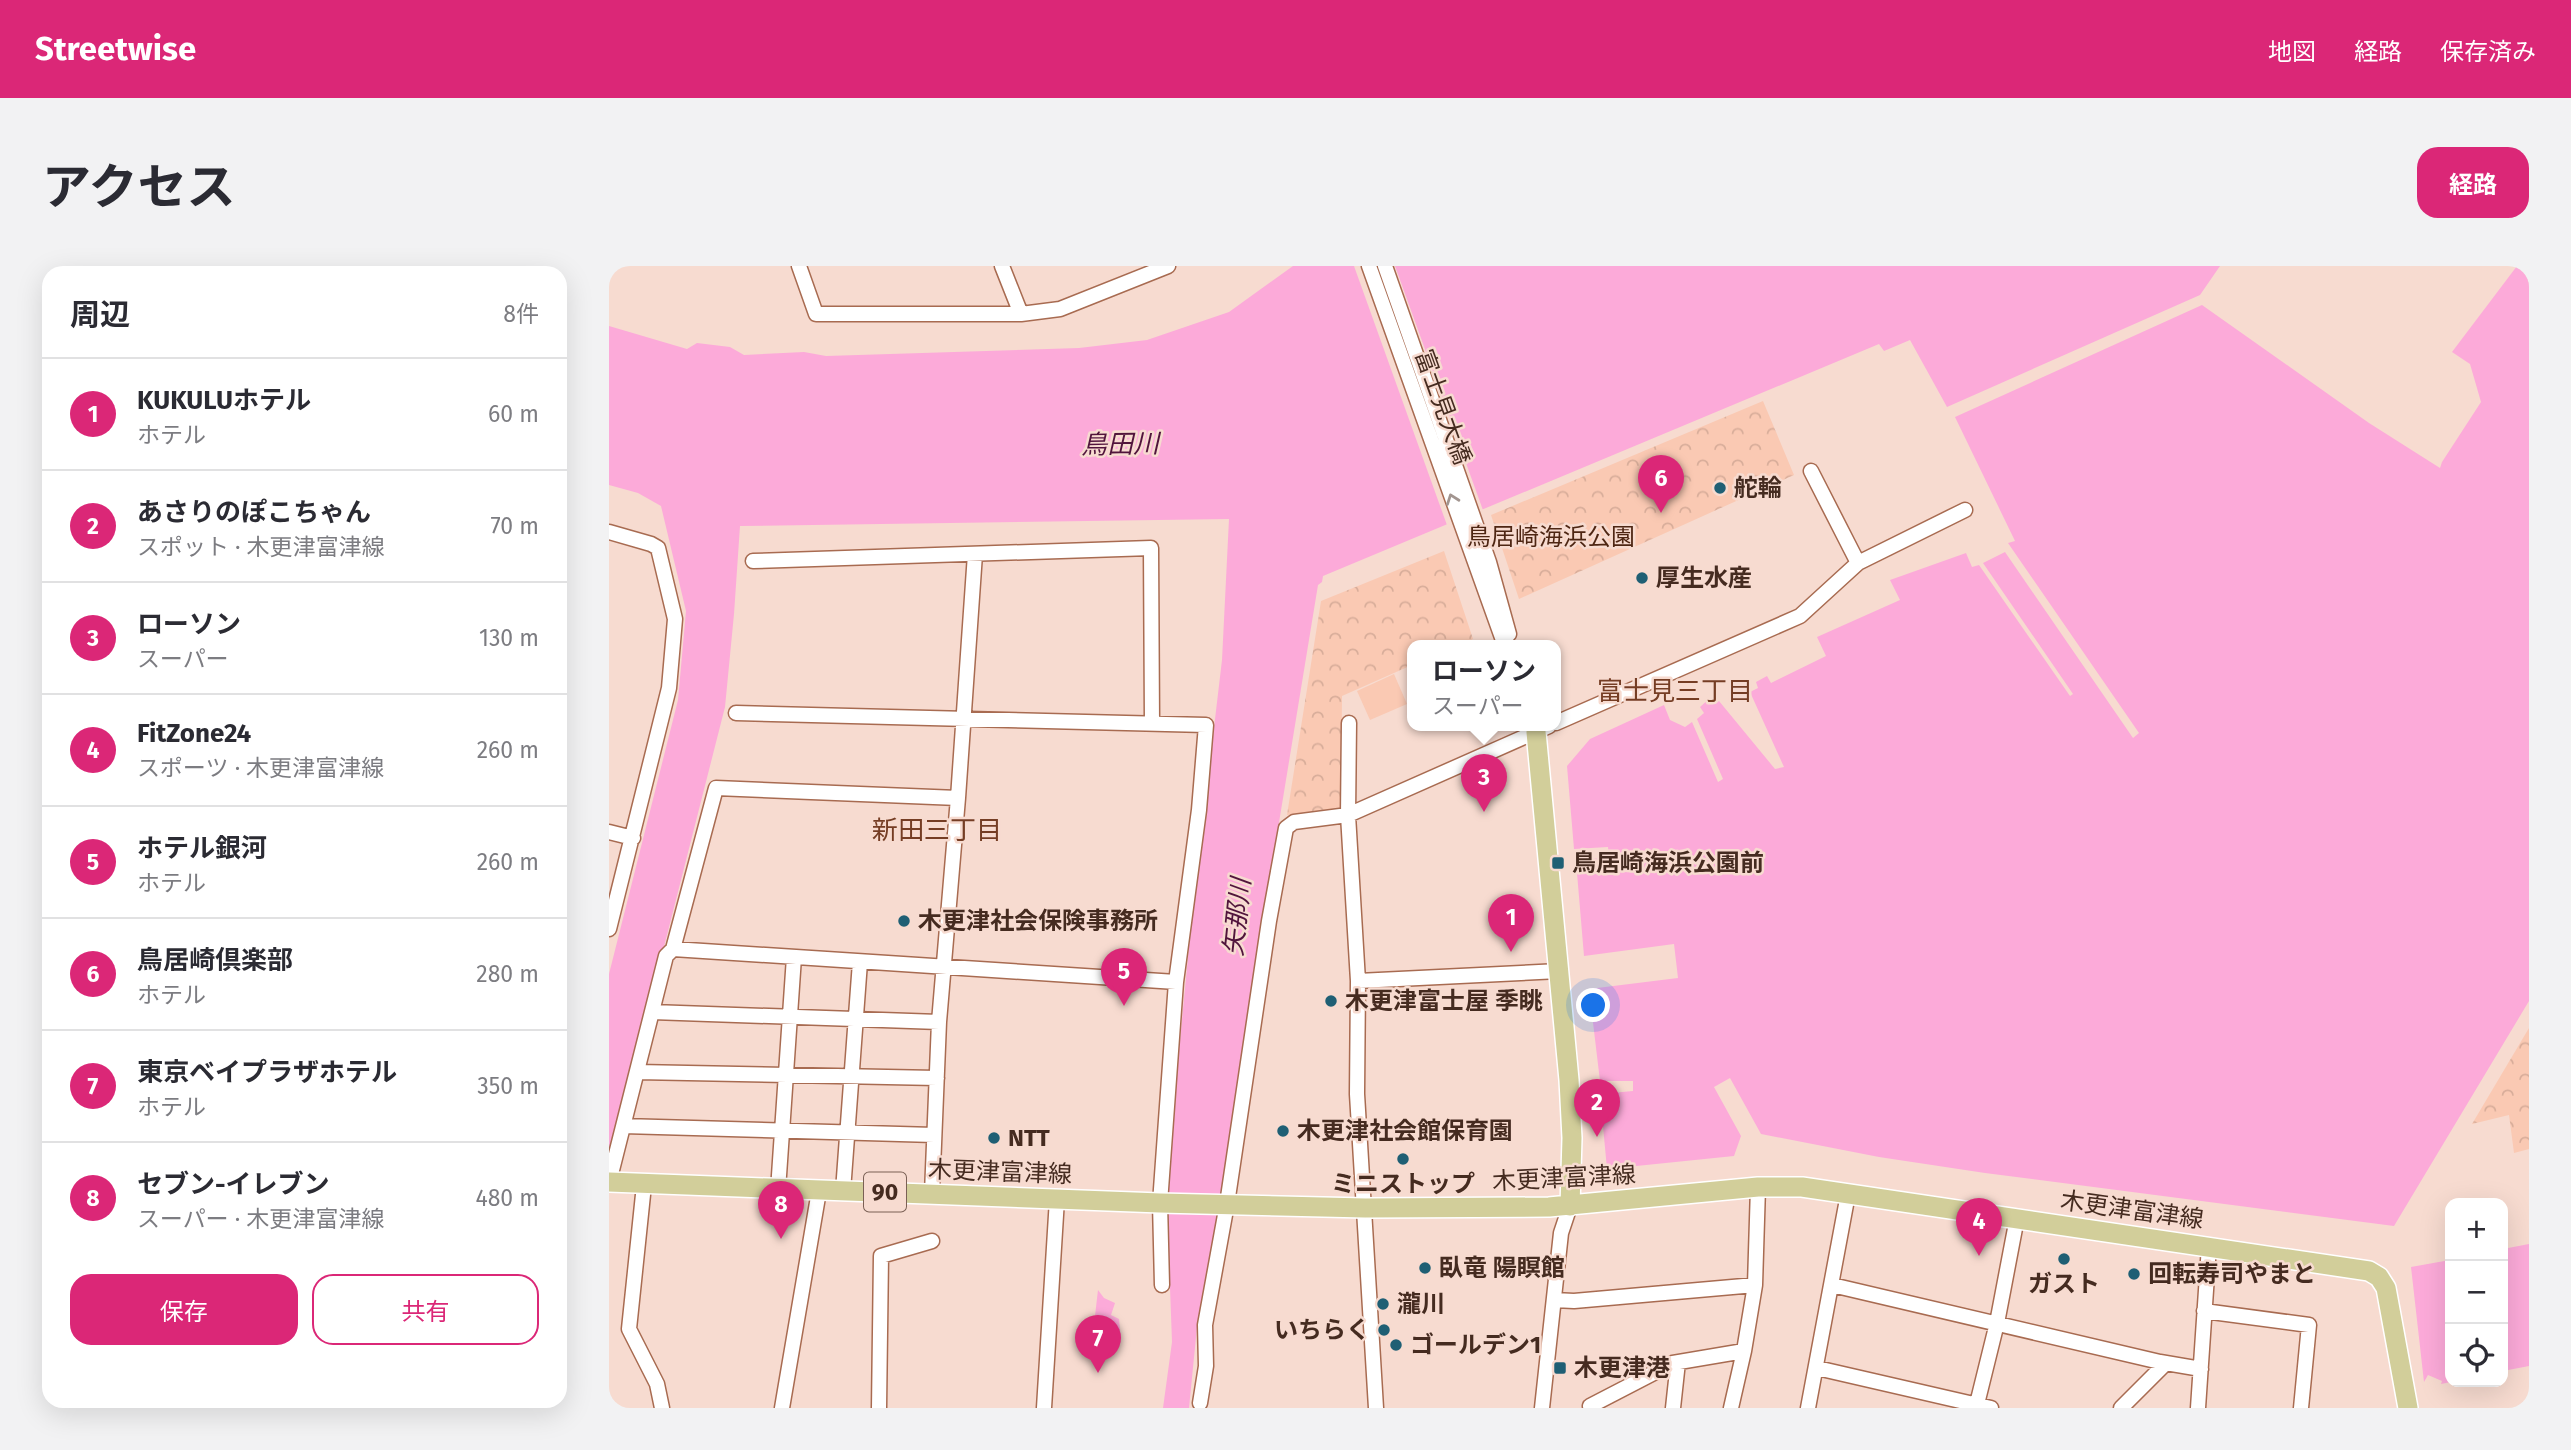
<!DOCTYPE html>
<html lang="ja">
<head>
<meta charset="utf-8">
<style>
  body { margin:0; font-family:"Fira Sans","Noto Sans JP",sans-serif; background:#f2f2f3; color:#2b2b33 }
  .controls { position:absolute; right:21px; bottom:21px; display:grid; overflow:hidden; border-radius:14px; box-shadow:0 7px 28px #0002 }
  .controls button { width:63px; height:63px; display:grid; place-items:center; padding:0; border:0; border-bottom:2px solid #e1e1e2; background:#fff; color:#2b2b33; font:35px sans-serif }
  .you { position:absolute; left:985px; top:740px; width:24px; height:24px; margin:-18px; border:5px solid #fff; border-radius:50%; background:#1a73e8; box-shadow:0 0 0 10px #1a73e833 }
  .badge { display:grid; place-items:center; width:46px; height:46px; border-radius:50%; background:#db2777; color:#fff; font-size:23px; font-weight:700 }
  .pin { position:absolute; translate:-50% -58px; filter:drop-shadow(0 2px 4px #0008) }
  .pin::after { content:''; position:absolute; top:37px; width:24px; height:21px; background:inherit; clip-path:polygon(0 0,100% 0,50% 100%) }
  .popup { position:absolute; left:798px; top:374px; width:154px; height:91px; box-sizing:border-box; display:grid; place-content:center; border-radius:14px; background:#fff; filter:drop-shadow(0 2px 5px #0005); font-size:23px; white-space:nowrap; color:#7c7c81 }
  .popup b { font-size:26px; color:#2b2b33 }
  .popup::after { content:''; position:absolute; left:50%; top:100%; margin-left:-14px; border:14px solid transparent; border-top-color:#fff }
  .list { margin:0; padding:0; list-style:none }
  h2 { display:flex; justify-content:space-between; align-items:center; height:91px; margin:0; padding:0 28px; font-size:30px }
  h2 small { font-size:23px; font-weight:400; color:#7c7c81 }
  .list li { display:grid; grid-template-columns:46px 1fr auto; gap:21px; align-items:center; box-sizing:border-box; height:112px; padding:0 28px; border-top:2px solid #e1e1e2 }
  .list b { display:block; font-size:26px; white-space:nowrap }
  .list p { margin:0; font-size:23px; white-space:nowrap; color:#7c7c81 }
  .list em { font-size:23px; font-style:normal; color:#7c7c81 }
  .actions { display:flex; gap:14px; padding:21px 28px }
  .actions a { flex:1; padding:16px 0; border:2px solid #db2777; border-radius:21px; text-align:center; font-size:24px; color:#db2777 }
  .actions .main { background:#db2777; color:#fff }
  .icon { flex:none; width:38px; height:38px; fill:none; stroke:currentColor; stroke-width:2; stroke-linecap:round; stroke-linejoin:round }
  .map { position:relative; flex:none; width:1920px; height:1142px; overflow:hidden; border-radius:21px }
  header { display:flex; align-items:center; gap:42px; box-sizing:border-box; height:98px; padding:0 35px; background:#db2777; color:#fff }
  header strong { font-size:33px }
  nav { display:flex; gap:38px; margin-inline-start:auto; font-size:24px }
  .intro { display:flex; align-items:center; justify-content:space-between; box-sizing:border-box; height:168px; padding:0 42px }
  h1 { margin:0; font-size:49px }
  .button { padding:18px 32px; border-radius:21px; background:#db2777; color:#fff; font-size:24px; font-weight:700 }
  main { display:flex; gap:42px; padding:0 42px }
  aside { flex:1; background:#fff; border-radius:21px; box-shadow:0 7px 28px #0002 }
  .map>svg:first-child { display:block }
</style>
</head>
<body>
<header>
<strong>Streetwise</strong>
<nav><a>地図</a><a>経路</a><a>保存済み</a></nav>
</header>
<div class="intro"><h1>アクセス</h1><a class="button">経路</a></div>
<main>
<aside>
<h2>周辺<small>8件</small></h2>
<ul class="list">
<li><span class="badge">1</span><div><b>KUKULUホテル</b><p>ホテル</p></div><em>60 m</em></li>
<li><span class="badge">2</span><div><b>あさりのぽこちゃん</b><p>スポット · 木更津富津線</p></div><em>70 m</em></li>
<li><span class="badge">3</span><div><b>ローソン</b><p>スーパー</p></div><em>130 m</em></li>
<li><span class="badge">4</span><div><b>FitZone24</b><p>スポーツ · 木更津富津線</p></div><em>260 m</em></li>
<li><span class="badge">5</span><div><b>ホテル銀河</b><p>ホテル</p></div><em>260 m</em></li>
<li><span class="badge">6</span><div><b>鳥居崎倶楽部</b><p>ホテル</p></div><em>280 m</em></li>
<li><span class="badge">7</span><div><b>東京ベイプラザホテル</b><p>ホテル</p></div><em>350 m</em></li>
<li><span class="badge">8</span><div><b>セブン-イレブン</b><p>スーパー · 木更津富津線</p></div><em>480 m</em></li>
</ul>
<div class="actions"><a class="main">保存</a><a>共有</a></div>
</aside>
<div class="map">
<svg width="1920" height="1142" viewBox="0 0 1920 1142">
  <defs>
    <pattern id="park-crowns" width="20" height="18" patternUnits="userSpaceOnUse" patternTransform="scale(1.75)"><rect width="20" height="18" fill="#fac9b3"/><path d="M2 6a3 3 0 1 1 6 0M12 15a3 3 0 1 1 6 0" fill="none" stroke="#d8ad9a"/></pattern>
  </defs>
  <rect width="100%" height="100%" fill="#f7dbd0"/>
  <path fill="url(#park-crowns)" d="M1154,135l31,74 -275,124 -28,-84z
    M835,285l29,88 -16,7h-45v19l-70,31 -1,112 -54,7 34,-214z
    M1920,762v121l-15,4 -5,-38 -37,9z"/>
  <path fill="#fac9b3" d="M785,408l13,30 -37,16 -13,-29z"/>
  <path fill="#fcaad9" d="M684,0h927l-20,29 -253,112 -37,-67 -26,11 -5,-7 -556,232 -1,6 -4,3 -55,335 -40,270 -26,137 -8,81h-26l9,-66 -4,-109 -3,-1 1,-46 27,-281 29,-245 7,-141 -489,7 -6,88 -9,93 -116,456v-189l69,-274 8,-89 -25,-105 -23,-13 -29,-8v-159l78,23 10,-6 33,4 14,8 60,-3 22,4 253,-8 68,-8 82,-28z
    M1908,0h12v735l-135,225 -409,-53 -106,-16 -118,-23 -31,-56 -16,9 27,49 -7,20 -127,13 -7,-75 33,-3v-10h-33l-11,-92 89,-11 -4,-34 -90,12 -8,-95 33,-4 -1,-10 -34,2 -7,-83 23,-27 74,-34 6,15 15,7 7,-5 26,60 5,-3 -26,-60 7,-6 -4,-6 10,-9 5,6 4,-3 56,68 9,-2 -34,-75 8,-4 -2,-6 11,-6 4,7 55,-27 -9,-19 83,-37 -10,-20 76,-27 6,14 7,-2 91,131 3,-2 -90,-131 22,-11 128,186 6,-5 -131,-190 7,-2 -60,-124 247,-112 167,118 71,45 2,-6 39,-60 -11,-38 -18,-12z
    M1920,978v122l-26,5v-122z
    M1841,994l1,122 -10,2 1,-3 -14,-6 -4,7 -13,-115z
    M489,1024l6,8 11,5 -4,12 8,4 2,20 -4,4 -9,-2 -2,-9 -3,-3 -8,5 -2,-1z"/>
  <path fill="#f7dbd0" d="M745,0h41l89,247 -36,15z"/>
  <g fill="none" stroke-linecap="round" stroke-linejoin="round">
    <defs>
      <path id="minor" d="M190,0l17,48h205l39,-5 108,-43
        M393,0l19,48
        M760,0l136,380
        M776,0l104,296 20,72
        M1202,205l47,92
        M0,266l42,12 7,4 17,71 -6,69 -60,241
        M144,295l398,-13 1,176
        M127,447l470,12 -7,85 -23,172 -16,221 2,82
        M740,457l-1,92 10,166 -1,113 19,314
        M947,457l244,-107 58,-53 107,-53
        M349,532l-242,-10 -43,161 503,33
        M0,566l24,6
        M749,715l201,-10
        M43,746l287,10
        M28,806l300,6
        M14,860l311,9
        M0,916l57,-226 7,-7
        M35,919l-15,144 28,55 5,24
        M169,924l16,-233
        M234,925l17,-229
        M323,927l7,-171 19,-224 17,-244
        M1223,1019l328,77 41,7
        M945,1034l20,1 181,-16
        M1595,1045l105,14 -8,83
        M1208,1102l174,40
        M591,1137l6,-37 -1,-41 22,-121 42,-283 17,-93 8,-6 54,-7 201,-89
        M1368,1138l20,-81 20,-105
        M981,1140l83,-43 71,-12
        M173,1142l37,-217
        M270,1142l2,-152 51,-15
        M435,1142l13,-209
        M933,1142l19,-175 9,-27
        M1064,1142l5,-46
        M1122,1142l13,-57 11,-66 3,-98
        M1199,1142l40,-214
        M1512,1142l45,-45
        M1589,1142l11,-162"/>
      <path id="major" d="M927,466l33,348 3,58 -2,68
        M0,916l551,21 205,5 184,-1 209,-20h44l567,84 10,6 7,11 22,120"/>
    </defs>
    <use href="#minor" stroke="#a86b51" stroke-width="17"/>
    <use href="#major" stroke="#fff" stroke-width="22"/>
    <use href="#minor" stroke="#fff" stroke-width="14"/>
    <use href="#major" stroke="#d2ce9a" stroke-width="19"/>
  </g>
  <defs><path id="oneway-chevron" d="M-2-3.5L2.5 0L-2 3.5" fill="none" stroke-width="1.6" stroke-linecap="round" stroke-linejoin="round" transform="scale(1.75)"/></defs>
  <use stroke="#a29590" href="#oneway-chevron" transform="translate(843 233) rotate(-110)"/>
  <g fill="#1f5f74" stroke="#f7dbd0" stroke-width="2.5">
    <circle cx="1111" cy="222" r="7"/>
    <circle cx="1033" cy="312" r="7"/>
    <rect x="942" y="590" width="14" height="14" rx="3.5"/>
    <circle cx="295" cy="655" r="7"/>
    <circle cx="722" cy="735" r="7"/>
    <circle cx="674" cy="865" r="7"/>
    <circle cx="385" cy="872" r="7"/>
    <circle cx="794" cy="893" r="7"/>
    <circle cx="1455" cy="993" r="7"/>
    <circle cx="816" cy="1002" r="7"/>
    <circle cx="1525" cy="1008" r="7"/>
    <circle cx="774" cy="1038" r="7"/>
    <circle cx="775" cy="1064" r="7"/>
    <circle cx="787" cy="1079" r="7"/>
    <rect x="944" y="1095" width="14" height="14" rx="3.5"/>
  </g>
  <g text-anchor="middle" stroke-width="5" stroke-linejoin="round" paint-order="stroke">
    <rect fill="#f7dbd0" stroke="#7a6055" stroke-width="2" x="255" y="906.5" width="42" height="39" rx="5"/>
    <g font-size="23" font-weight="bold" fill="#452b20">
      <text x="276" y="934">90</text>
    </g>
    <g font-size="24" fill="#452b20" stroke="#f7dbd0">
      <text transform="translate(834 141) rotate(70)" y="8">富士見大橋</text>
      <text transform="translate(391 906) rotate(2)" y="8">木更津富津線</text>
      <text transform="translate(955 912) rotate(-3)" y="8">木更津富津線</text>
      <text transform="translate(1523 944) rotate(8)" y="8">木更津富津線</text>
    </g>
    <g font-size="24" font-weight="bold" fill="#452b20" stroke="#f7dbd0" text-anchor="start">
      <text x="1125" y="230">舵輪</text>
      <text x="1047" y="320">厚生水産</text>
      <text x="963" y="605">鳥居崎海浜公園前</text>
      <text x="309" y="663">木更津社会保険事務所</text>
      <text x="736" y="743">木更津富士屋 季眺</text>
      <text x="688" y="873">木更津社会館保育園</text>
      <text x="399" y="880">NTT</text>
      <text x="794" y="926" text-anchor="middle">ミニストップ</text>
      <text x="830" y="1010">臥竜 陽瞑館</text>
      <text x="1539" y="1016">回転寿司やまと</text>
      <text x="1455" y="1026" text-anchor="middle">ガスト</text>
      <text x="788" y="1046">瀧川</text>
      <text x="761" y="1072" text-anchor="end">いちらく</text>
      <text x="801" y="1087">ゴールデン1</text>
      <text x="965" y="1110">木更津港</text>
    </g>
    <g font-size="24" fill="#4e2613" stroke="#f7dbd0">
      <text x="942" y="279">鳥居崎海浜公園</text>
    </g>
    <g font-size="26" font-style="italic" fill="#51143c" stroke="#f7dbd0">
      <text transform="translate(511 178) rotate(-1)" y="9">鳥田川</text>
      <text transform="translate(628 651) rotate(-84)" y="9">矢那川</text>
    </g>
    <g font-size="26" fill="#753d24" stroke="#f7dbd0">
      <text x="1066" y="434">富士見三丁目</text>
      <text x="328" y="573">新田三丁目</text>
    </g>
  </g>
</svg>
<div class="controls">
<button>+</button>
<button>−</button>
<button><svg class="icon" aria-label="locate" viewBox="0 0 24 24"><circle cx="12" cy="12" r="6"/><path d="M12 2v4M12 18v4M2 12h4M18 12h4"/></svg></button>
</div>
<div class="you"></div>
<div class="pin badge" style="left:902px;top:686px">1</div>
<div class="pin badge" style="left:988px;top:871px">2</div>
<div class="pin badge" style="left:875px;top:546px">3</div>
<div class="popup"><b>ローソン</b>スーパー</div>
<div class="pin badge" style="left:1370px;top:990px">4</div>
<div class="pin badge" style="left:515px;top:740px">5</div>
<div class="pin badge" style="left:1052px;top:247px">6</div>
<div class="pin badge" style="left:489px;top:1107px">7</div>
<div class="pin badge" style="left:172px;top:973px">8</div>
</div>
</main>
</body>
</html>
